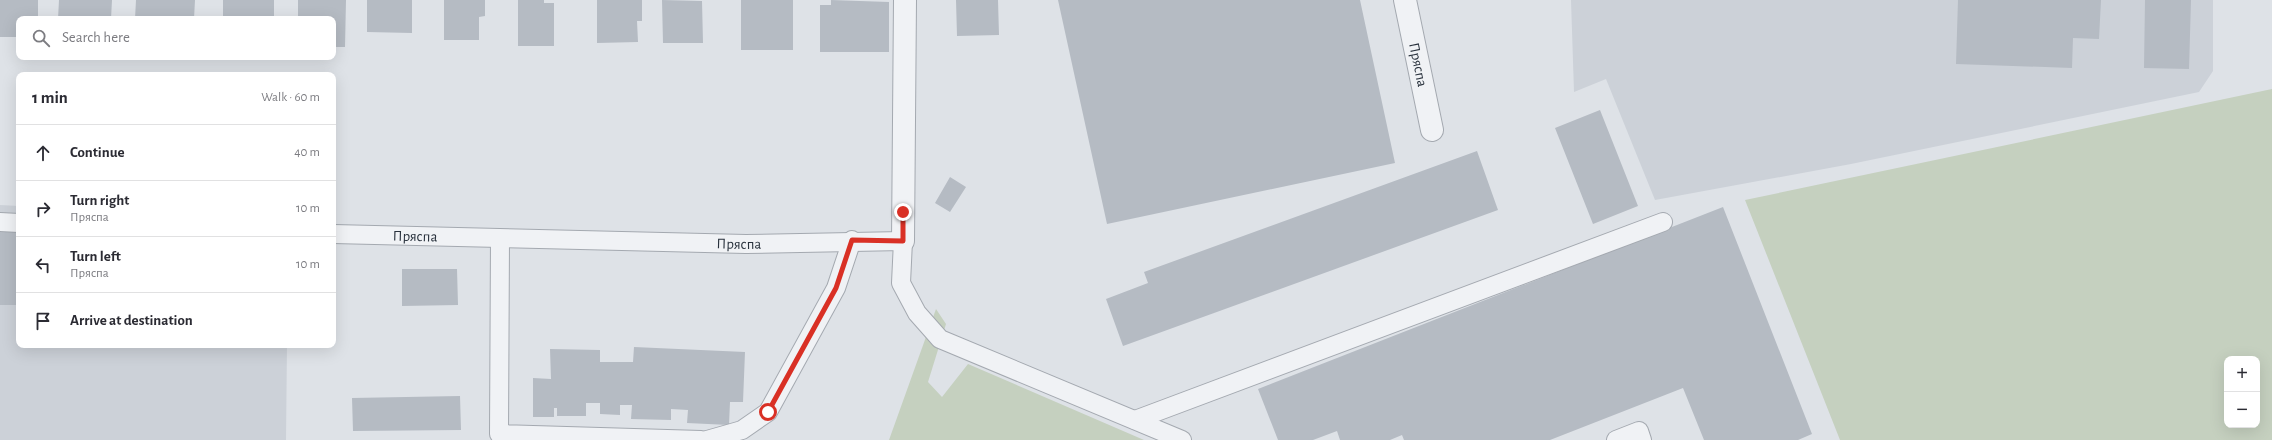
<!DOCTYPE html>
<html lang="en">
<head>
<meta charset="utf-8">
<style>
  body { margin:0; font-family:"Alegreya Sans",sans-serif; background:#f2f2f3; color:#2b2b33 }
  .controls { position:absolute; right:12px; bottom:12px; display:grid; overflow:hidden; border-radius:8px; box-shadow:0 4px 16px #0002 }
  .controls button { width:36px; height:36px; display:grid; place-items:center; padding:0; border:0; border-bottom:1px solid #e1e1e2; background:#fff; color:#2b2b33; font:20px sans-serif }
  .stop { position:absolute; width:12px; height:12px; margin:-9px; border:3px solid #d93025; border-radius:50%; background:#fff }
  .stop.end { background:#d93025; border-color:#fff; box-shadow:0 1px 4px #0008 }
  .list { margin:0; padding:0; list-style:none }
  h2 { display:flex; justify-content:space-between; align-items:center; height:52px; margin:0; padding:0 16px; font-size:17px }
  h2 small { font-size:13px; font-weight:400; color:#7c7c81 }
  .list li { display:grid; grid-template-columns:26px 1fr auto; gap:12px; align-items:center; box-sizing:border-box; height:56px; padding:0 16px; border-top:1px solid #e1e1e2 }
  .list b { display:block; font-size:15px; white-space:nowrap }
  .list p { margin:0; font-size:13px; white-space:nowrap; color:#7c7c81 }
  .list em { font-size:13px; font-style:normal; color:#7c7c81 }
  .icon { flex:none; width:22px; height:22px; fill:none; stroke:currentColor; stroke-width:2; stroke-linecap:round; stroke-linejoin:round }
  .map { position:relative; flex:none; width:2272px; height:440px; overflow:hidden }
  .search { position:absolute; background:#fff; box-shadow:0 4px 16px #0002; left:16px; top:16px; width:320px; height:44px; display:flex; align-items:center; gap:10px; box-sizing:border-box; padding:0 14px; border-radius:8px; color:#7c7c81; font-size:15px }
  .panel { position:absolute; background:#fff; box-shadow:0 4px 16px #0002; left:16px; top:72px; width:320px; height:276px; border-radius:8px }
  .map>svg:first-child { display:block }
</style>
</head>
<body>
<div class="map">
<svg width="2272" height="440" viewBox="0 0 2272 440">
  <rect width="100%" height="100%" fill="#dee2e7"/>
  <path fill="#ccd1d8" d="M1571,0h642v71l-14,21 -348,72 -196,36 -49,-121 -32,13z
    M0,205l19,1v139h268l-1,95h-286z"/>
  <path fill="#c5d0bf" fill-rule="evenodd" d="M2272,89v351h-432l-95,-240zM2227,359h30v66h-30z
    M936,309l10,15 -18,58 14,15 26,-33 176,76h-255z"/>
  <path fill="#b5bbc3" d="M0,0h38v19h-19v18h-19z
    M59,0h53l-1,19h-53z
    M136,0h59l-1,19h-59z
    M223,0h51v19h-51z
    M298,0h48l-1,47h-12v-28h-35z
    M367,0h45v33l-45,-1z
    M444,0h41v16l-6,1v23h-35z
    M518,0h26v3h10v43h-36z
    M597,0h45v21h-5l1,21 -41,1z
    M662,0l40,1 1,42h-40z
    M741,0h52v50h-52z
    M831,0l58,2v50h-69v-47h11z
    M956,0h42l1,35 -42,1z
    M1058,0h302l35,163 -288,61z
    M1958,0h143l-2,39 -26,-1 -1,30 -116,-4z
    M2145,0h46l-2,69 -45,-1z
    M1600,110l38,96 -45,18 -38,-96z
    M1477,151l21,59 -375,136 -17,-47 42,-16 -4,-11z
    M950,177l16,10 -16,25 -15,-9z
    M1723,207l89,227 -14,6h-94l-21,-52 -133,52h-146l-2,-5 -12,5h-50l-3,-9 -24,9h-35l-20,-51z
    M0,229h19v76h-19z
    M402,269h55l1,36 -56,1z
    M634,347l111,5 -2,50h-13l-1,23 -42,-2 1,-13 -17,-1v11l-40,-1 1,-14h-12v10l-20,-1v-11h-14v13h-29v-8h-3v9h-21v-39l18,1 -1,-30 50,1v12h33z
    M460,396l1,34 -108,1 -1,-33z"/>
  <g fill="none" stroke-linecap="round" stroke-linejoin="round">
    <defs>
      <g id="lane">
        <path d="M0,222l19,1"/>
        <path id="s1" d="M333,234l413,10 157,-3 -2,42 16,30 23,26 242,101"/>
        <path d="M500,239l-1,195 202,6"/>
        <path d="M1135,420l528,-198"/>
        <path d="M707,440l35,-10 26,-18 68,-124 16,-48"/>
        <path d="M1616,440l23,-9 3,9"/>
      </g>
      <g id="street">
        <path id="s2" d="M1405,0l27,130"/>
        <path d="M903,241l2,-241"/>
      </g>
    </defs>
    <use href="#lane" stroke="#a4a9b0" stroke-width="20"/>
    <use href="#street" stroke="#a4a9b0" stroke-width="24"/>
    <use href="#lane" stroke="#f0f2f5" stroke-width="18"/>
    <use href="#street" stroke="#f0f2f5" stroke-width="22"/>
  </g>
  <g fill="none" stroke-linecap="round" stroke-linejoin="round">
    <path stroke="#d93025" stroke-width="5" d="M768,412l68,-124 16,-48 51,1v-29"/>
  </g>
  <g text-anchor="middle" stroke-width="4" stroke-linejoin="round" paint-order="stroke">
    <g font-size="15" fill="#28313c" stroke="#edf0f4">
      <text dy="5" stroke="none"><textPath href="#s2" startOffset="66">Пряспа</textPath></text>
      <text dy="5" stroke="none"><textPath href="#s1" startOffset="82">Пряспа</textPath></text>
      <text dy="5" stroke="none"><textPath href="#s1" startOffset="406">Пряспа</textPath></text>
    </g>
  </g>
</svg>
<div class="controls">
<button>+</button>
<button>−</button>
</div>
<div class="stop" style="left:768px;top:412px"></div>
<div class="stop end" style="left:903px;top:212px"></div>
<div class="search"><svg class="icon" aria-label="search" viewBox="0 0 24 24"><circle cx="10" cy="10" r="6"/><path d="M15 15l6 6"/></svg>Search here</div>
<section class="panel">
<h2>1 min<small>Walk · 60 m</small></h2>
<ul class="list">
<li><svg class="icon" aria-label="ahead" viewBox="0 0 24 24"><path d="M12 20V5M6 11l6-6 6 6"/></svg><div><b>Continue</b></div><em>40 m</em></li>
<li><svg class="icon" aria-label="right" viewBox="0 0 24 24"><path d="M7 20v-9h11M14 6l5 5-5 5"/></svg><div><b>Turn right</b><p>Пряспа</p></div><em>10 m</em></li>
<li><svg class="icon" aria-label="left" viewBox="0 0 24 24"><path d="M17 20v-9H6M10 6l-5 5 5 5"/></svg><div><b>Turn left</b><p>Пряспа</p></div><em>10 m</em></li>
<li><svg class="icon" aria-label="arrive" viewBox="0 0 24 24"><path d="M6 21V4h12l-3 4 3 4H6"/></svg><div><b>Arrive at destination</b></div></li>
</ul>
</section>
</div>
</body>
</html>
